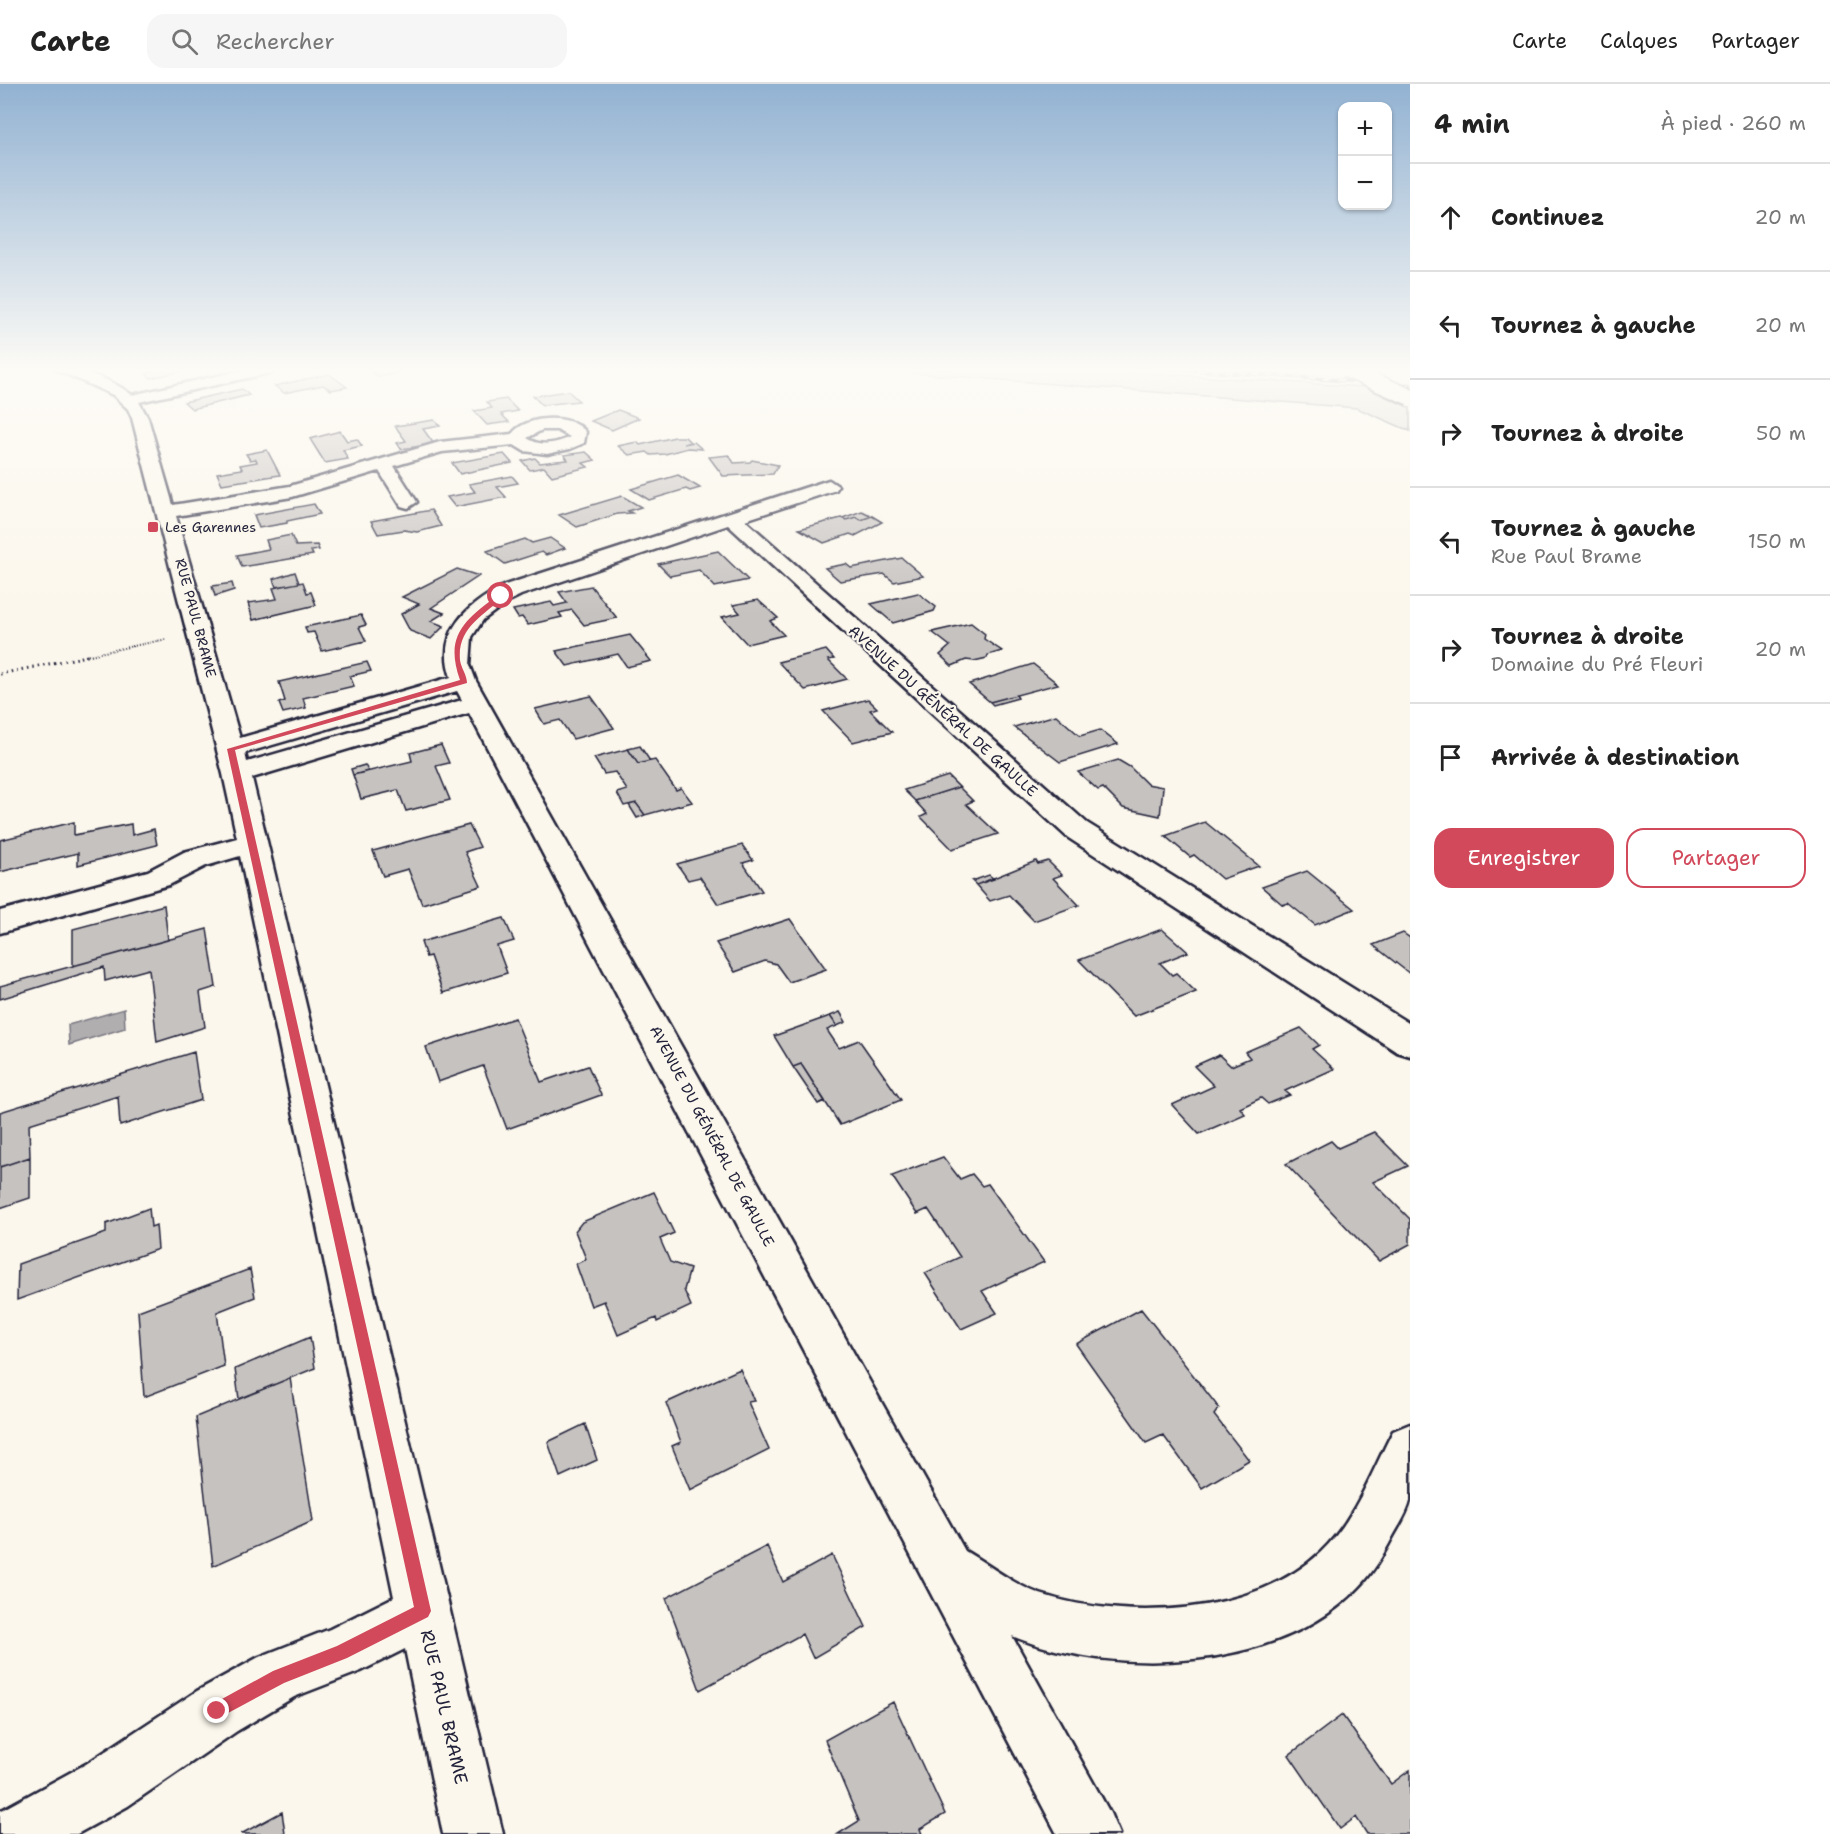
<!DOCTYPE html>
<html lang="fr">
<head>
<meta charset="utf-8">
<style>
  body { margin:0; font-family:"Shantell Sans",sans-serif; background:#f6f6f6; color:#222 }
  .controls { position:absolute; right:18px; top:18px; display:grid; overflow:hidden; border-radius:12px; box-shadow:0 2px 4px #0004 }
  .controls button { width:54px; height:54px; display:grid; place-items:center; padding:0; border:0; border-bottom:2px solid #e0e0e0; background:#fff; color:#222; font:30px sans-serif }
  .stop { position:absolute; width:18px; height:18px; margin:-14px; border:4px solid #d1495b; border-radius:50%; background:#fff }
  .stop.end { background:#d1495b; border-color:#fff; box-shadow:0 2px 6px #0008 }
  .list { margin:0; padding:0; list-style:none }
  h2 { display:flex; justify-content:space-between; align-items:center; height:78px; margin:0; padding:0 24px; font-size:26px }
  h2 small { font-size:20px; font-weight:400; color:#767676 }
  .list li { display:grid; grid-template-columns:39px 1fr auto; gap:18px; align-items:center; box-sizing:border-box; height:108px; padding:0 24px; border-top:2px solid #e0e0e0 }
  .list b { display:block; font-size:22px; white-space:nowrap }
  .list p { margin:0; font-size:20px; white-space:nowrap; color:#767676 }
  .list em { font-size:20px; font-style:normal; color:#767676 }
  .actions { display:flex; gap:12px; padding:18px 24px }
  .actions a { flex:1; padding:14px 0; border:2px solid #d1495b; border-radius:18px; text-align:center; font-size:21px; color:#d1495b }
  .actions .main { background:#d1495b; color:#fff }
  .icon { flex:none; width:33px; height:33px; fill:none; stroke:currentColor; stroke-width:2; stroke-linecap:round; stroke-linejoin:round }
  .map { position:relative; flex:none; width:1410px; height:1750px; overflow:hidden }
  header { display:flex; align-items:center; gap:36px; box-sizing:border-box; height:84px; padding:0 30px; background:#fff; border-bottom:2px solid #e0e0e0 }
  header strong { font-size:28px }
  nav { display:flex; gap:33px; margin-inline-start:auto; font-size:21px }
  .search { width:420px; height:54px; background:#f6f6f6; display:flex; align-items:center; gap:15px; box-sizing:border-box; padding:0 21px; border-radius:18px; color:#767676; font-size:22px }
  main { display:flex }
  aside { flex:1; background:#fff }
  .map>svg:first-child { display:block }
</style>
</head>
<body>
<header>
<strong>Carte</strong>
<div class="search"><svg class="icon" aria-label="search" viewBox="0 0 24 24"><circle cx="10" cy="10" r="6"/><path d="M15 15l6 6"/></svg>Rechercher</div>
<nav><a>Carte</a><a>Calques</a><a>Partager</a></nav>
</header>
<main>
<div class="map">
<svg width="1410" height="1750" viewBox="0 0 1410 1750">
  <rect width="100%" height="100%" fill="#fbf7ec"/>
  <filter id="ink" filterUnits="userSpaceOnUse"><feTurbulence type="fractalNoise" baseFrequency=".0167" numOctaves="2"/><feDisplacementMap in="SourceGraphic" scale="12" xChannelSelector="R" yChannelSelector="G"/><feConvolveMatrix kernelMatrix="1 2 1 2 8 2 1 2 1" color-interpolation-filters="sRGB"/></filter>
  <g filter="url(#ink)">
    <path fill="#ebe7df" d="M1132,285h133l71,5 24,11z"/>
    <path fill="#dbd8d3" stroke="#7e7d87" stroke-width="1.5" d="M863,285h221l280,18 46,21v23l-53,-23z"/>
    <path fill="#b1aeb0" stroke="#787681" stroke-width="1.5" d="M124,925l1,19 -56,17 -1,-20z"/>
    <path fill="#c6c2c0" stroke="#22223b" stroke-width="1.5" d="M156,285h36l-41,9 -5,-4z
      M368,285h47l-36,8z
      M329,290l18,13 -16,3 -8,-5 -39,8 -9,-7z
      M242,305l7,6 -57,14 -8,-7z
      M568,307l11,10 -37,4 -9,-9z
      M506,315l12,12 -17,3 8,8 -22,3 -13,-14 18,-3 -5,-6z
      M618,326l21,8 -27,12 -21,-9z
      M434,336l6,6 -17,3 11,15 -33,5 -4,-6 9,-2 -11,-15z
      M340,347l7,10 10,-2 5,7 -19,4 5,9 -23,4 -15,-24z
      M675,353h10l5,5 -6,2 10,-2 8,7 -14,-1 -23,6 -14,1 -4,-3 -18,3 -11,-9 19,-4 3,3z
      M267,366l13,25 -58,9 -5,-11 25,-4 -2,-4 17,-3 -1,-3 -6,1 -4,-6z
      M586,368l9,8 -12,3 5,4 -36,9 -8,-9 -14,3 -8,-9 13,-3 5,5 17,-2 11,-1 -4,-5z
      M504,370l8,9 -52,11 -8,-11z
      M729,371l5,8 16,-1 2,-2 26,5 -5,9 -50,2 -14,-19z
      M678,391l22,13 -10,3 -4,-2 -37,11 -18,-11z
      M512,392l6,7 -21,4 9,10 -51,10 -8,-10 28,-5 -6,-8z
      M622,412l19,11 -13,4 4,2 -15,1 -40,13 -18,-12z
      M314,420l6,10 -33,7v2l-28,5 -5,-13z
      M431,426l10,16 -24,6 -13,-2 -26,4 -7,-13z
      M862,427l10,5 -11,4 -5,-3 -10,3 -4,-2z
      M872,432l10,6 -27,14 -5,-2 -26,9 -25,-14 42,-11 5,2 10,-3 5,3z
      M291,451l5,11 21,-1 2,5 -8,1 2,4 -71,12 -5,-12 32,-6 -3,-9z
      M550,454l15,10 -19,7 -4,-3 -37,12 -18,-13 38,-12 7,4z
      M718,467l30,29 -33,7 -16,-17 -29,6 -12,-12z
      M902,474l21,18 -29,6 -10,-8 -44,7 -15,-13 21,-4 5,4z
      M457,485l22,7 -48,32 13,5 -13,8 13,5 -13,13 -21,-8 -9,-17 18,-10 -17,-7z
      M295,488l4,11 -23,4 -3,-8z
      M303,498l4,11 4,-1 5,13 -63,15 -5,-17 29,-4 -4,-11z
      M232,499l2,7 -19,6 -3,-10z
      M591,502l26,32 -33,7 -12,-15 -13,3 3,4 -34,8 -6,-8 -4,1 -5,-8 38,-8 3,4 13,-3 -8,-11z
      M918,509l18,14 -2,4 -41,12 -22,-19z
      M758,516l20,18 -8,3 14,14 -37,9 -25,-27 18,-4 -7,-8z
      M361,531l5,10 -7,2 7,14 -44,10 -8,-19 -7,1 -2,-6z
      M971,539l14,11 -1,5 18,12 -14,4 -1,3 -13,3 -8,-1 -14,6 -12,-11 10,-9 -18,-14z
      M630,551l21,26 -24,6 -9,-13 -51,12 -11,-15z
      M826,566l8,9 -6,1 19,19 -42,11 -27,-28z
      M367,578l4,9 -21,5 4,10 -51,12 3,10 -23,5 -4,-10 6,-2 -6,-19z
      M1033,580l25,20 -68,18 -21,-18z
      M1016,611l2,3 -25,7 -3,-3z
      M591,612l23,32 -41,11 -13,-19 -16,4 -9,-15z
      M868,615l9,9 -7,2 22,22 -39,10 -30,-31z
      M1056,631l24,21 20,-6 18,14 -58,18 -46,-35z
      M441,661l8,18 -13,3 14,34 -44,11 -8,-21 -37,9 -8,-24 59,-14 -2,-8z
      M640,662l10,15 -12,3 -10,-15z
      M628,665l10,15 17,-4 21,30 5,-2 11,14 -47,13 -9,-12 -12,3 -7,-13 10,-3 -12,-18 -11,2 -10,-16z
      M1118,676l12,7 17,17 16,3 -3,29 -37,-8 -20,-20 -5,2 -20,-18z
      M365,681l3,6 -15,4 -2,-6z
      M948,692l11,11 -44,14 -11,-11z
      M959,703l14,14 -7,3 32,30 -46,15 -31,-32 6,-3 -12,-13z
      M636,719l9,12 -8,3 -8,-13z
      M74,738v13l57,-11 1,11 22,-6 3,16 -79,20v-12l-78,19v-32z
      M1205,738l54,44 -37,13 -28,-24 -4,2 -25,-21z
      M469,741l11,22 -15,5 16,34 -59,18 -14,-35 -25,7 -10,-25z
      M742,761l11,15 -10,3 19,28 -44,13 -18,-27 -12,3 -11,-16z
      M1036,777l2,3 10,-3 14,14 -9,3 26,27 -45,16 -25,-26 -19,6 -14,-16z
      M1307,787l47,38 -39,16 -27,-22 -5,2 -21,-18z
      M989,791l5,4 -18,6 -4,-4z
      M164,821l4,35 -95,26v-37z
      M504,834l10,23 -17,5 10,27 -64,20 -13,-37 -4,1 -5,-15z
      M790,835l36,50 -37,13 -13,-18 -11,-3 -30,11 -19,-29z
      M207,845l9,58 -16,5 5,35 -48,15 -8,-73 -44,12 -1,-14 -104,32v-13z
      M1162,845l26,23 -28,11 12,12 4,-2 20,19 -62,24 -55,-56z
      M1403,849l7,5v36l-37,-29z
      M840,928l6,10 -9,4 -7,-10z
      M830,932l7,10 -10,4 12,18 20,-8 42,60 -61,25 -39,-61 -8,3 -19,-31z
      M515,934l26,64 47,-16 13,29 -94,34 -24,-63 -45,16 -12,-35z
      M1301,944l18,17 -7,4 22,20 -49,22 5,4 -22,9 -7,-6 -21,10 5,6 -46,20 -27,-29 42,-19 -20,-20 25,-11 12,11 19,-8 -5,-6z
      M194,968l7,48 -81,26 -2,-30 -89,28 1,33 -30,10v-55z
      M801,980l24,37 -7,3 -25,-37z
      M1374,1048l34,34 -35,16 37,37v25l-31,17 -93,-97 45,-23 7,7z
      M30,1073v41l-30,10v-41z
      M943,1073l17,22 12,-5 10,12 6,-2 56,78 -62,29 15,22 -36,16 -36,-56 35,-16 -32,-48 -11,5 -25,-38z
      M654,1108l20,41 -14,6 10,23 20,7 -6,21 7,16 -34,16 -1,-4 -38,17 -14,-34 -13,5 -15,-42 10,-5 -11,-28 7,-9z
      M149,1124l2,19 5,-2 2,24 -141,51 1,-36 88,-31v-9z
      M250,1185l5,28 -38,15 7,54 -80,31 -6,-86z
      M1141,1225l78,99 -5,7 35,45 -47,28 -39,-53 -17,8 -70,-99z
      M310,1253l5,31 -76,31 -4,-30z
      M740,1285l14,32 -6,1 21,48 -79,40 -18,-44 9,-4 -15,-39z
      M290,1294l23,143 -100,45 -17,-149z
      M585,1340l12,36 -37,17 -12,-35z
      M767,1462l16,36 49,-27 34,72 -53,31 -11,-24 -102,56 -34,-92z
      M893,1618l52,112 -25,15 2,5h-84l21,-13 -34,-81z
      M1342,1631l49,69 19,-14v64h-43l-11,-17 -16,12 -51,-74z
      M282,1728l3,22h-44z"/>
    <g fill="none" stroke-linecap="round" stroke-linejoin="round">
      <defs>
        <path id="minor" d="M55,285c28,0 54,9 77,26l116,-26h29l-7,4 -131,29 9,16 25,87 117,-19 150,-44 72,-8c13,-19 60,-21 74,-2l-2,11 -14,6 -23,5 -23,-3 -10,-6 -72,7 -48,14 23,36 -9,6 -7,-2 -22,-35 -87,26 -116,19 64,222 211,-61c-16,-47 17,-72 54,-92l324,-105 9,6 -2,4 -91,30 342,303 323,201v32l-13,-4 -330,-215 -339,-312 -207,70 -14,7 -24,18 -11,17 -2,28 6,16 489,870c24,14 49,34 75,43 85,28 214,22 281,-42 34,-32 51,-81 72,-121l17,-7c0,20 0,60 0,77 -3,13 -12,26 -18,37 -9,17 -19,35 -33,49 -80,85 -245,91 -347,49l98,177 9,21h-62l-588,-1121 -217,65 251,1056h-60l-38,-185 -44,22 -67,26 -57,34 -109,75 -51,28h-77v-23l86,-47 111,-73 62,-34 71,-28 64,-32 -154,-741 -34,10 -37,19 -169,48v-22l148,-40 36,-19 53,-14 -14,-64 -91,-356 -4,-9 -15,-14zM542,346h15l13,7c-14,7 -30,10 -43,1zM457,607l5,9 -215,62 -2,-9z"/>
      </defs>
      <use href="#minor" stroke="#22223b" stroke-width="5"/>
      <path stroke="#22223b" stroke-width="2" stroke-dasharray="1 2" stroke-linecap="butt" d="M85,572l82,-17"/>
      <path stroke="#22223b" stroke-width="3" stroke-dasharray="1.5 4" stroke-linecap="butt" d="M0,590l92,-19"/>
      <use href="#minor" fill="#fbf7ec" fill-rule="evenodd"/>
      <defs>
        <path id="rail" d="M1183,285l227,16"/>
      </defs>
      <use href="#rail" stroke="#22223b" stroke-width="4"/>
      <use href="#rail" stroke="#fbf7ec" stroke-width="2" stroke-dasharray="7" stroke-linecap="butt"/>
      <defs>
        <path id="major-bridge" d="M1346,285l64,28"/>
      </defs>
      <use href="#major-bridge" stroke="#22223b" stroke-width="19" stroke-linecap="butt"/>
      <use href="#major-bridge" stroke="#fbf7ec" stroke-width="16"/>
    </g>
  </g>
  <linearGradient id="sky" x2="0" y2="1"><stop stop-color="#92b2d2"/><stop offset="0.54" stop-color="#fdfbf6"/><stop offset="1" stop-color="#fdfbf6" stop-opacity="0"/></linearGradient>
  <rect width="1410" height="530" fill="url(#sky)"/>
  <path fill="#d1495b" d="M498,511l6,1c-20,20 -47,31 -44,64 1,8 7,15 7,23l-232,67 196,861 -3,6 -81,41 -63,25 -67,36 -6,-2 -3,-6 3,-6 62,-34 64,-25 77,-39 -187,-858 233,-69c-16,-45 5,-60 38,-85z"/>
  <rect fill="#d1495b" stroke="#fbf7ec" stroke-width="2" x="147" y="437" width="12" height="12" rx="3"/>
  <g text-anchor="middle" stroke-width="4.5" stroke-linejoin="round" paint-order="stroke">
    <g font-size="14" fill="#22223b" stroke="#fbf7ec" text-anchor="start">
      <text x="165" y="448">Les Garennes</text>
    </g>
    <g font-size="14" fill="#22223b" stroke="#fbf7ec">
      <text transform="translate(196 534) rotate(75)" y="5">RUE PAUL BRAME</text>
    </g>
    <g font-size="15" fill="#22223b" stroke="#fbf7ec">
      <text transform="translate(943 627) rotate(42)" y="5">AVENUE DU GÉNÉRAL DE GAULLE</text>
      <text transform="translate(712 1052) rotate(62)" y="5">AVENUE DU GÉNÉRAL DE GAULLE</text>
    </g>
    <g font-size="18" fill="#22223b" stroke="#fbf7ec">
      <text transform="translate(444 1623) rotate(77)" y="6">RUE PAUL BRAME</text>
    </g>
  </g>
</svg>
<div class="controls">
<button>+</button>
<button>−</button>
</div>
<div class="stop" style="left:501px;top:512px"></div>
<div class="stop end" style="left:217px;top:1627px"></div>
</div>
<aside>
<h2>4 min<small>À pied · 260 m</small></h2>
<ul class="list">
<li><svg class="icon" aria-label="ahead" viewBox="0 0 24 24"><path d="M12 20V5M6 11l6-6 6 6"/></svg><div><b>Continuez</b></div><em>20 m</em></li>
<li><svg class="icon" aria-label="left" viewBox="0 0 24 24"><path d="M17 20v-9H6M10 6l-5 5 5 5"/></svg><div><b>Tournez à gauche</b></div><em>20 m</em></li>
<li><svg class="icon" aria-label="right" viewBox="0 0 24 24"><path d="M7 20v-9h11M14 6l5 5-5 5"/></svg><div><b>Tournez à droite</b></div><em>50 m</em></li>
<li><svg class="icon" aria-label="left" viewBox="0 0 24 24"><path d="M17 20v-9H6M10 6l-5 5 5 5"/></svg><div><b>Tournez à gauche</b><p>Rue Paul Brame</p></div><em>150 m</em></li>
<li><svg class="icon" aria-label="right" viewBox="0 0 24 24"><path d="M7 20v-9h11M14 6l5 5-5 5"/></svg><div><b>Tournez à droite</b><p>Domaine du Pré Fleuri</p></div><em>20 m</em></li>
<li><svg class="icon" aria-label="arrive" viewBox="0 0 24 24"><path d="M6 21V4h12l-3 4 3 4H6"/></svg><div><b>Arrivée à destination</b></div></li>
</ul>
<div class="actions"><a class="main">Enregistrer</a><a>Partager</a></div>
</aside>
</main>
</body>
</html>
